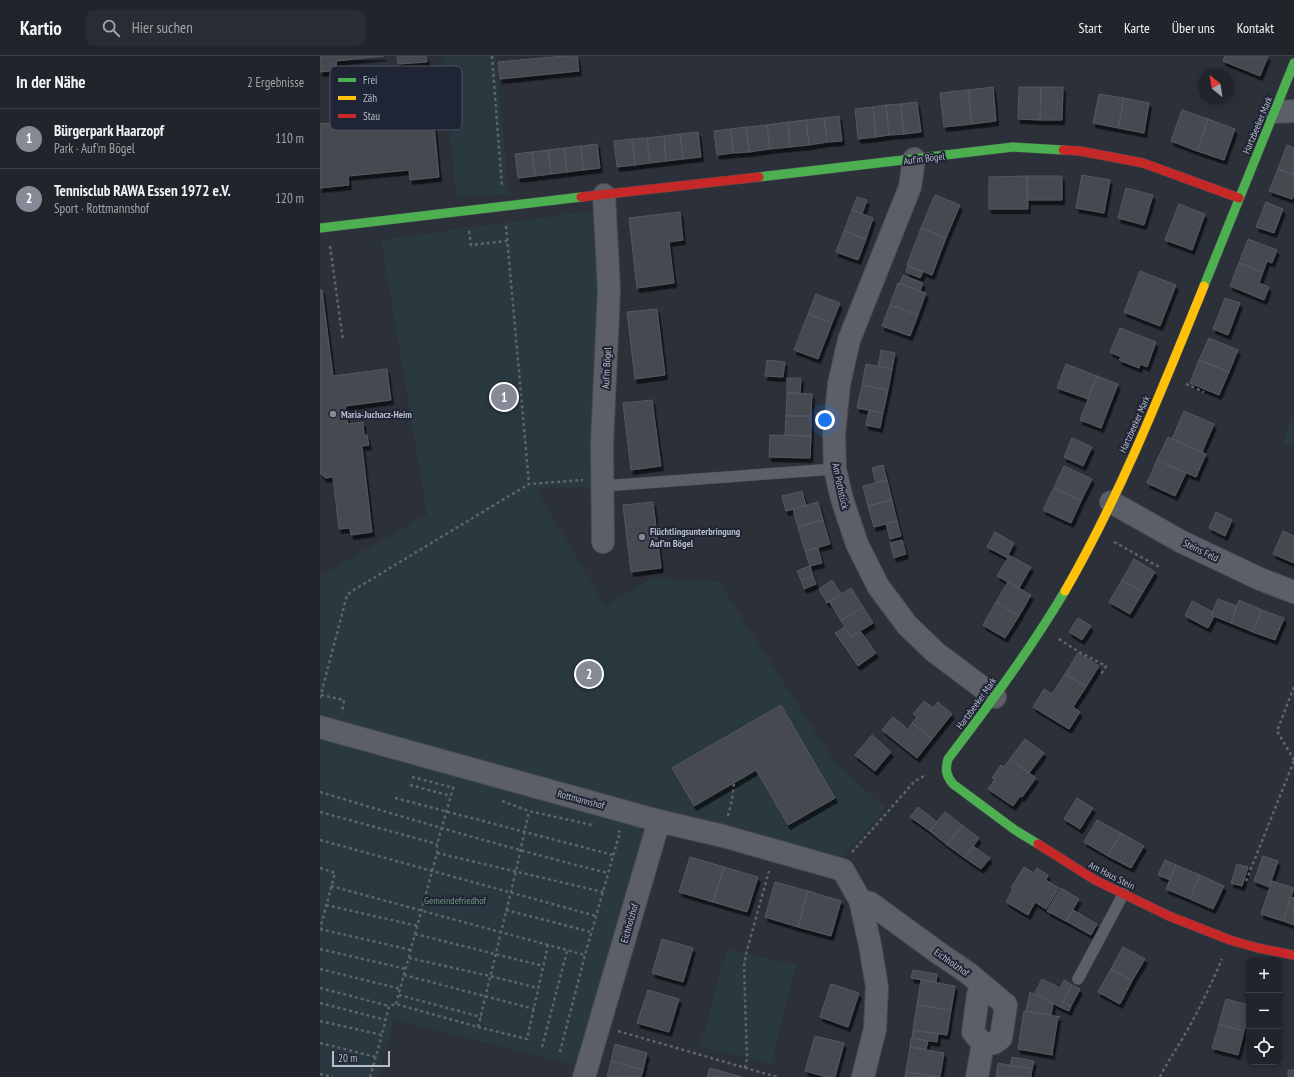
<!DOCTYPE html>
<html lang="de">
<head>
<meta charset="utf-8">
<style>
  body { margin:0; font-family:"PT Sans Narrow",sans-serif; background:#292c33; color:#f1f3f6 }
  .controls { position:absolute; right:12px; bottom:12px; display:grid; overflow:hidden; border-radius:8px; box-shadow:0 2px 10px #0003 }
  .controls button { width:36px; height:36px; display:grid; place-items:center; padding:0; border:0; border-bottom:1px solid #3e4147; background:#21242b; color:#f1f3f6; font:20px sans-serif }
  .compass { position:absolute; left:878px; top:12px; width:36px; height:36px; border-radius:50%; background:#21242b; box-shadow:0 2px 10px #0003; rotate:330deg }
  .scale { position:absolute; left:12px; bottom:10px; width:58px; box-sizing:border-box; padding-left:4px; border:2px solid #b7bbca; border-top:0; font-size:11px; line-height:14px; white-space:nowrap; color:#b7bbca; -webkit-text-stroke:3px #1f2534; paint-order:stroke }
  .you { position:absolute; left:505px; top:364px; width:14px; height:14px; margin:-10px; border:3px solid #fff; border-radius:50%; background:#1a73e8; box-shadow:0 0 0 6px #1a73e833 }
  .badge { display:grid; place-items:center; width:26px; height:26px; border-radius:50%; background:#868a97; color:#fff; font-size:13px; font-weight:700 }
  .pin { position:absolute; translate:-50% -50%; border:2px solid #fff; box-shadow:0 1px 4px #0006 }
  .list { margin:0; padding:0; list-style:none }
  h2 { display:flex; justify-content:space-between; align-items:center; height:52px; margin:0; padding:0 16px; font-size:17px }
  h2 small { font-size:13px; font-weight:400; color:#a2a4a9 }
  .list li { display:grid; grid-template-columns:26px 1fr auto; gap:12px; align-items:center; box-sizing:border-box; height:60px; padding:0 16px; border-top:1px solid #3e4147 }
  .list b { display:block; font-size:15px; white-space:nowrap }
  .list p { margin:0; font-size:13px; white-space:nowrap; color:#a2a4a9 }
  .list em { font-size:13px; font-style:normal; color:#a2a4a9 }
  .icon { flex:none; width:22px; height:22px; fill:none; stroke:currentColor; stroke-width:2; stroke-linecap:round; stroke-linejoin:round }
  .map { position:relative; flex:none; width:974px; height:1021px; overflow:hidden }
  header { display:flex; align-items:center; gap:24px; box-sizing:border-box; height:56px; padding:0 20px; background:#21242b; border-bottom:1px solid #3e4147 }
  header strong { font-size:19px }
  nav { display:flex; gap:22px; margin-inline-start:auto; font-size:14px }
  .search { width:280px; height:36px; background:#292c33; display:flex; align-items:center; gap:10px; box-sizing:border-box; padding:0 14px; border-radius:8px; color:#a2a4a9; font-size:15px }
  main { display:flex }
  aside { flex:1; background:#21242b }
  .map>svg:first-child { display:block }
</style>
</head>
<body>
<header>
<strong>Kartio</strong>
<div class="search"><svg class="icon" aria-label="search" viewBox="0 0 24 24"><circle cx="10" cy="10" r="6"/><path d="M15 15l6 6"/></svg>Hier suchen</div>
<nav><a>Start</a><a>Karte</a><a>Über uns</a><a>Kontakt</a></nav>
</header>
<main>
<aside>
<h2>In der Nähe<small>2 Ergebnisse</small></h2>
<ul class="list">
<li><span class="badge">1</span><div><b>Bürgerpark Haarzopf</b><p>Park · Auf'm Bögel</p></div><em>110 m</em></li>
<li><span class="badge">2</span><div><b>Tennisclub RAWA Essen 1972 e.V.</b><p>Sport · Rottmannshof</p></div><em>120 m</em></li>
</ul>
</aside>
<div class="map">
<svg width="974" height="1021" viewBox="0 0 974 1021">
  <defs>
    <filter id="shadow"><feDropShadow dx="2.5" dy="4.5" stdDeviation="0" flood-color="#0009"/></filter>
  </defs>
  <rect width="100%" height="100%" fill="#2c3039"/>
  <path fill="#29393f" d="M123,0h53l13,138 -53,3z
    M270,155l6,6 8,89 -6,181 -62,2 69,117 48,-28 66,4 116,181 51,45 -38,42 -6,15 -522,-147v-137l1,-5 106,-62 -46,-274z
    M974,354v37l-11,-3z
    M0,673l339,92 -75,247 -190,-49 -16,58h-58z
    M407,893l70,16 -6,18 -19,82 -72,-19z"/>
  <path fill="#464951" stroke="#545861" filter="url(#shadow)" d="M0,0h64l-48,5 1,9 -17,2z
    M77,0h29l1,6 -29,2z
    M244,0h13l2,15 -79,8 -2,-17z
    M905,0h43l-8,20 -37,-15z
    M673,31l3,34 -24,3 -4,-34z
    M699,31h22l-1,33 -22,-1z
    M721,31h22l-1,33h-22z
    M648,34l4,34 -28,3 -4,-34z
    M779,38l25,4 -6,30 -25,-5z
    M804,42l25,5 -5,30 -26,-5z
    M597,46l4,30 -17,2 -3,-30z
    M581,48l3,30 -15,1 -3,-30z
    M566,49l3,30 -13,2 -3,-30z
    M553,51l3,30 -18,2 -3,-30z
    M862,54l26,9 -11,32 -26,-10z
    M113,58l6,63 -29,3 -1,-10 -61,6 1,9 -29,3v-64l22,-2 1,5 61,-5v-5z
    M519,60l3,25 -15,1 -3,-24z
    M504,62l3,24 -18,3 -3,-25z
    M888,63l27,10 -11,31 -27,-9z
    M486,64l3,25 -19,2 -2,-25z
    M468,66l2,25 -20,2 -3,-24z
    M447,69l3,24 -21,3 -3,-25z
    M426,71l3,25 -16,1 -2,-24z
    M411,73l2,24 -16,2 -3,-24z
    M378,76l3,25 -18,2 -3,-25z
    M360,78l3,25 -17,2 -2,-25z
    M344,80l2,25 -16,2 -3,-25z
    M327,82l3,25 -15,2 -3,-26z
    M312,83l3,26 -18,2 -3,-26z
    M277,88l3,24 -17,2 -2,-24z
    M967,89l7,3v27l-16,-6z
    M261,90l2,24 -16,2 -3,-24z
    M244,92l3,24 -16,2 -3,-24z
    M228,94l3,24 -16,2 -3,-24z
    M212,96l3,24 -17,2 -3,-24z
    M958,113l16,6v20l-2,4 -23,-8z
    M762,119l28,5 -6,33 -28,-5z
    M707,120l1,33h-39v-32z
    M707,120h35v24h-35z
    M806,132l27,7 -9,30 -26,-7z
    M615,139l25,10 -14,33 -25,-10z
    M537,141l10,3 -5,14 -10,-4z
    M946,146l17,7 -9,24 -18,-6z
    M859,148l26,10 -13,36 -27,-10z
    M532,154l21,8 -7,21 -22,-8z
    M360,156l3,28 -14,2 5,41 -37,5 -8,-70z
    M601,172l25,10 -14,37 -25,-10z
    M524,175l22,8 -8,21 -22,-8z
    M928,183l29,11 -5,13 -5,-2 -4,11 -24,-9z
    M919,207l24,9 -4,11 10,4 -5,13 -34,-14z
    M588,210l15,6 -3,6 -14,-6z
    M820,215l36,14 -16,41 -36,-14z
    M583,219l20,8 -3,8 -20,-7z
    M578,227l28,10 -8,22 -28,-10z
    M0,234h2l11,86 54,-7 4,31 -46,6 3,18 15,-2 1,13h3l2,10 -7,1 10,86 -21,3 -1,-7 -11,1 -6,-52 -8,1 -5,-5z
    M496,238l24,9 -8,20 -24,-9z
    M905,242l15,5 -12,32 -15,-6z
    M570,249l28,10 -8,21 -28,-10z
    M337,253l8,66 -30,4 -8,-67z
    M488,258l24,9 -14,36 -24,-9z
    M800,272l36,14 -9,25 -7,-3 -1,4 -20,-8 2,-3 -11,-5z
    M889,282l29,12 -9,22 -30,-12z
    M561,294l14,3 -3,16 -14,-3z
    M447,304l18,2 -2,15 -18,-1z
    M879,304l30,12 -10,23 -29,-12z
    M546,308l26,5 -4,21 -26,-5z
    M746,308l31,12 -9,23 -31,-11z
    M777,320l21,8 -17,44 -21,-8z
    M467,322h14l-1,15h-13z
    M542,329l26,5 -5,23 -26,-5z
    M467,337l25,1 -1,22h-25z
    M332,344l9,66 -30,4 -8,-67z
    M549,354l14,3 -3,15 -14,-3z
    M864,355l30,13 -12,28 -30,-13z
    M466,360h25v20l-26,-1z
    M450,379l41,1 -1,22 -41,-1z
    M848,381l38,17 -10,23 -39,-17z
    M752,382l20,9 -9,19 -19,-9z
    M837,404l29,13 -11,23 -28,-13z
    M563,409l4,15 -11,3 -4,-15z
    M744,410l28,13 -11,22 -27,-13z
    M567,424l5,20 -24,6 -5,-20z
    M734,432l27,13 -10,22 -28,-13z
    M482,435l4,15 -20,5 -4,-15z
    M572,444l5,21 -23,6 -6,-21z
    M333,446l8,66 -30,4 -8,-67z
    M498,446l5,18 -25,7 -5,-18z
    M896,456l16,8 -7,16 -16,-8z
    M503,464l7,24 -25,7 -7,-24z
    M577,465l4,15 -11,3 -4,-15z
    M963,475l11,5v27l-21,-9z
    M675,476l19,11 -6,12 23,12 -12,21 -22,-12 11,-18 -21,-11z
    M582,484l4,14 -12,4 -4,-15z
    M498,492l4,15 -12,3 -5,-15z
    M814,503l21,13 -12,20 -21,-12z
    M490,510l3,10 -12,4 -4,-9z
    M493,520l3,8 -12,5 -3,-9z
    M512,524l9,14 -14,9 -8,-14z
    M802,524l21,12 -13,22 -21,-12z
    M688,526l23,13 -12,21 -23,-14z
    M531,532l12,19 -22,14 -12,-20z
    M898,543l19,7 -6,17 -20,-8z
    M919,544l23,10 -9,22 -22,-9z
    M872,545l21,11 -2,3 3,1 -6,12 -23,-12z
    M676,546l23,14 -14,22 -22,-13z
    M543,551l10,16 -22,14 -10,-16z
    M942,554l22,8 -9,22 -22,-8z
    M758,562l13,8 -9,14 -13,-8z
    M525,571l6,10 10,-5 15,21 -18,13 -23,-33z
    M758,597l21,13 -13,21 -21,-13z
    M745,618l21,13 -13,20 7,5 -11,17 -36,-22 11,-18 8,5z
    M604,645l9,7 5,-6 14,12 -20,25 -20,-16 5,-6 -4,-3z
    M461,649l54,93 -47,27 -32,-55 -62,36 -22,-38z
    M573,661l15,12 4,-6 20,16 -15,19 -35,-28z
    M552,679l19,17 -16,19 -20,-16z
    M705,683l19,14 -15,20 -19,-14z
    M690,703l26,19 -14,19 -2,-1 -7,10 -25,-17 7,-10 -3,-1 9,-13 3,2z
    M757,742l16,10 -13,21 -16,-10z
    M598,751l19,15 -7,9 -20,-14z
    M625,756l17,13 -15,20 -17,-14z
    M777,764l24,13 -13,23 -24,-14z
    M642,769l17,13 -14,20 -18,-13z
    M801,777l23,13 -13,22 -23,-12z
    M653,790l17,12 -9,11 -16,-11z
    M943,800l15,5 -9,26 -15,-6z
    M370,801l34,10 -11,35 -34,-10z
    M845,804l11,5 -6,15 -12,-5z
    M917,808l11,3 -6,19 -11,-3z
    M856,809l24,10 -10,24 -24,-10z
    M404,811l34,10 -11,35 -34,-10z
    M704,811l10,6 3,-5 11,7 -2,5 13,8 -13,21 -11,-7 -7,13 -22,-13 7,-13 -2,-1z
    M880,819l24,11 -11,23 -23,-10z
    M952,825l22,7 -11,33 -22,-7z
    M455,826l33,9 -10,36 -33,-10z
    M741,832l18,11 -13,22 -19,-10z
    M488,835l33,10 -10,35 -33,-9z
    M971,841l3,1v27l-11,-4z
    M753,854l24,14 -6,11 -25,-14z
    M342,883l31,9 -10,34 -31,-9z
    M803,891l22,12 -13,22 -21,-12z
    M791,913l21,12 -12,23 -22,-12z
    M593,914l24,4 -1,8 -25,-4z
    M722,923l18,9 4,-8 8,5 -12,22 -25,-14z
    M601,924l34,6 -4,24 -34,-5z
    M511,928l28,9 -11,34 -28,-10z
    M752,929l8,4 -9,17 -8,-4z
    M328,934l31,9 -10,33 -32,-9z
    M710,936l23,12 -2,11 -25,-4z
    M906,943l23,6v10l-5,16 -25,-7z
    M743,946l8,4 -2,5 -9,-4z
    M597,949l34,5 -4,25 -34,-5z
    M704,955l36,6h-2l-6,37 1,1 -35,-6z
    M899,968l25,7 -6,24 -26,-7z
    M593,974l25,4 -1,8 -25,-4z
    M495,980l29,7 -9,34h-8l-22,-6z
    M591,982l17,3 -2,8 -16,-2z
    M295,988l32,9 -4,17 -32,-9z
    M590,991l34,6 -4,24 -34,-5z
    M692,1001l22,4 -2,8 -22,-3z
    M291,1005l32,9 -2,7h-34z
    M678,1007l34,6 -1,8h-35z
    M390,1012l31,9h-34z
    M968,1014h6v7h-6z
    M586,1016l33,5h-34z"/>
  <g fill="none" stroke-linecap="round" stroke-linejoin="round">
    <defs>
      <path id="lane" d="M283,430l232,-17
        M758,923l46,-86"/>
      <path id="street" d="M955,56l19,-1
        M594,103l-4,28 -61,153 -10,44 -5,51 1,34 7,30 15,45 21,42 29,39 28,27 60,45
        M791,446l71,40 78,37 34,13
        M283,486l-1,-99 7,-153 -5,-95
        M0,671l339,94 64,15 120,34 17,30 10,45 7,42 -2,42 -12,48
        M540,844l10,3 70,51 28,19 38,32 -5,33 -7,5 -11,1 -10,-12 5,-37 5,-8
        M264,1021l75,-256
        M657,1021l6,-33"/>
      <path id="fast" d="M439,121l254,-30 50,3
        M0,172l261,-31
        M884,230l90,-223
        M718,788l-23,-14 -62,-46c-7,-8 -8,-15 -5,-25 41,-54 82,-109 117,-168"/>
      <path id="slow" d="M745,535c56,-97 97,-202 139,-305"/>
      <path id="jam" d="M743,94l17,1 63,12 96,35
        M261,141l178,-20
        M718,788l57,36 74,36 61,24 28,8 36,7"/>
    </defs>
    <use href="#lane" stroke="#484b52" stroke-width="12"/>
    <use href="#street" stroke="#484b52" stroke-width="24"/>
    <use href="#fast" stroke="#484b52" stroke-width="10"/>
    <use href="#slow" stroke="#484b52" stroke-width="10"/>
    <use href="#jam" stroke="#484b52" stroke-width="10"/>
    <path stroke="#5f636b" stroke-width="2.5" stroke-dasharray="3 3" stroke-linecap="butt" d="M172,0l10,131
      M186,170l23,258
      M149,175l2,14 36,-4
      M10,190l13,95
      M866,328l18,8
      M794,486l47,26
      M739,583l20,13 27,14 -5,8
      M974,631l-17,44 17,29
      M1,639l23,5 -2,12
      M0,642l27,-103 5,-4 177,-107 54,-4
      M92,721l42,11
      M90,729l41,11
      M0,736c96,29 191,57 288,81
      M75,742l218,57
      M182,745l27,10 63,14
      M0,756l117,32
      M408,760l4,-16 2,-17
      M0,784l276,76
      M532,796l63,-71 11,-6
      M117,797l166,39
      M0,812l15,5 -15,56
      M926,825l48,-120
      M11,830l217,59
      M6,849l92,21
      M186,854l85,22
      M0,873l91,21
      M95,878l128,32
      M0,893l86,20
      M89,902l81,18 48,12
      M0,913l81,20
      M84,919l130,34
      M0,932l69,18
      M79,939l82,22
      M0,947l66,17
      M76,948l41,-151v-9l17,-59
      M0,965l62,14 7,-29 7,-2 82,23 49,12 21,-94 37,10
      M158,971l38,-156 13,-60
      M298,975l159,46
      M0,987l56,14
      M222,991l25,-96
      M240,996l25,-97 35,-123 -2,-1
      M425,1012l2,-10 -3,-91 2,-13 23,-83
      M0,1018l13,3
      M50,1021l12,-42
      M840,1021c7,-15 17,-28 25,-43 14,-24 26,-49 37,-75"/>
    <use href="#lane" stroke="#5c5f67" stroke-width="11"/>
    <use href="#street" stroke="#5c5f67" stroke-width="22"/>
    <use href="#fast" stroke="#4caf50" stroke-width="9"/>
    <use href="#slow" stroke="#ffc107" stroke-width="9"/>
    <use href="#jam" stroke="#c62828" stroke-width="9"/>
  </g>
  <g fill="#868a97" stroke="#1f2534" stroke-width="1.5">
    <circle cx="13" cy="358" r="4"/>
    <circle cx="322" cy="481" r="4"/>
  </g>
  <g text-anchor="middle" stroke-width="4" stroke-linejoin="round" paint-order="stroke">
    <g font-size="10" fill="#b7bbca" stroke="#1f2534">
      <text transform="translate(937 69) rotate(-67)" y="4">Hartzbeeker Mark</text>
      <text transform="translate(604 102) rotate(-7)" y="4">Auf'm Bögel</text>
      <text transform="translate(286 312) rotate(-87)" y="4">Auf'm Bögel</text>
      <text transform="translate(814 368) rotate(-66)" y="4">Hartzbeeker Mark</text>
      <text transform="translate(521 430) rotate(78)" y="4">Am Pothstück</text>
      <text transform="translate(881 494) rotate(26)" y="4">Steins Feld</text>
      <text transform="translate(656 647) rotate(-54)" y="4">Hartzbeeker Mark</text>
      <text transform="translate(261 743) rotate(15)" y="4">Rottmannshof</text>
      <text transform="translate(792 819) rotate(27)" y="4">Am Haus Stein</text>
      <text transform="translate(309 867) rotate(-74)" y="4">Eichholzhof</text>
      <text transform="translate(632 906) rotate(35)" y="4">Eichholzhof</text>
    </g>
    <g font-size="10" font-weight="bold" fill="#b7bbca" stroke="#1f2534" text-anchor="start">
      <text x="21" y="362">Maria-Juchacz-Heim</text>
      <text x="330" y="479">Flüchtlingsunterbringung<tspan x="330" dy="12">Auf'm Bögel</tspan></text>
    </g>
    <g font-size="10" fill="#6f9a80" stroke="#1f2534">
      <text x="135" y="848">Gemeindefriedhof</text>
    </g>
  </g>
  <rect x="10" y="10" width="132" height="64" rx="6" fill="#1f2534" stroke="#4d5261" stroke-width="1"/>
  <rect x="18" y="22" width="18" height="4" fill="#4caf50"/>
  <rect x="18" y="40" width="18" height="4" fill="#ffc107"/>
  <rect x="18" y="58" width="18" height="4" fill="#c62828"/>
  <g font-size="11" fill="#b7bbca">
    <text x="43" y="28">Frei</text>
    <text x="43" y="46">Zäh</text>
    <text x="43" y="64">Stau</text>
  </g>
</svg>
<div class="controls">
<button>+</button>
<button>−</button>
<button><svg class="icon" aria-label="locate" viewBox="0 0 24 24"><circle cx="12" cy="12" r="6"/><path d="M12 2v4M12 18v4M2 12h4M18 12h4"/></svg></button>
</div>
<svg class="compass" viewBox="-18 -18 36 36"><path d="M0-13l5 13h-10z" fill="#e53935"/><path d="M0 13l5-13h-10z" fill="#a2a4a9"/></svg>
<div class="scale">20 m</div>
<div class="you"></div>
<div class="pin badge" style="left:184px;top:341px">1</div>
<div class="pin badge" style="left:269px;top:618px">2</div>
</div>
</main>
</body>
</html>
